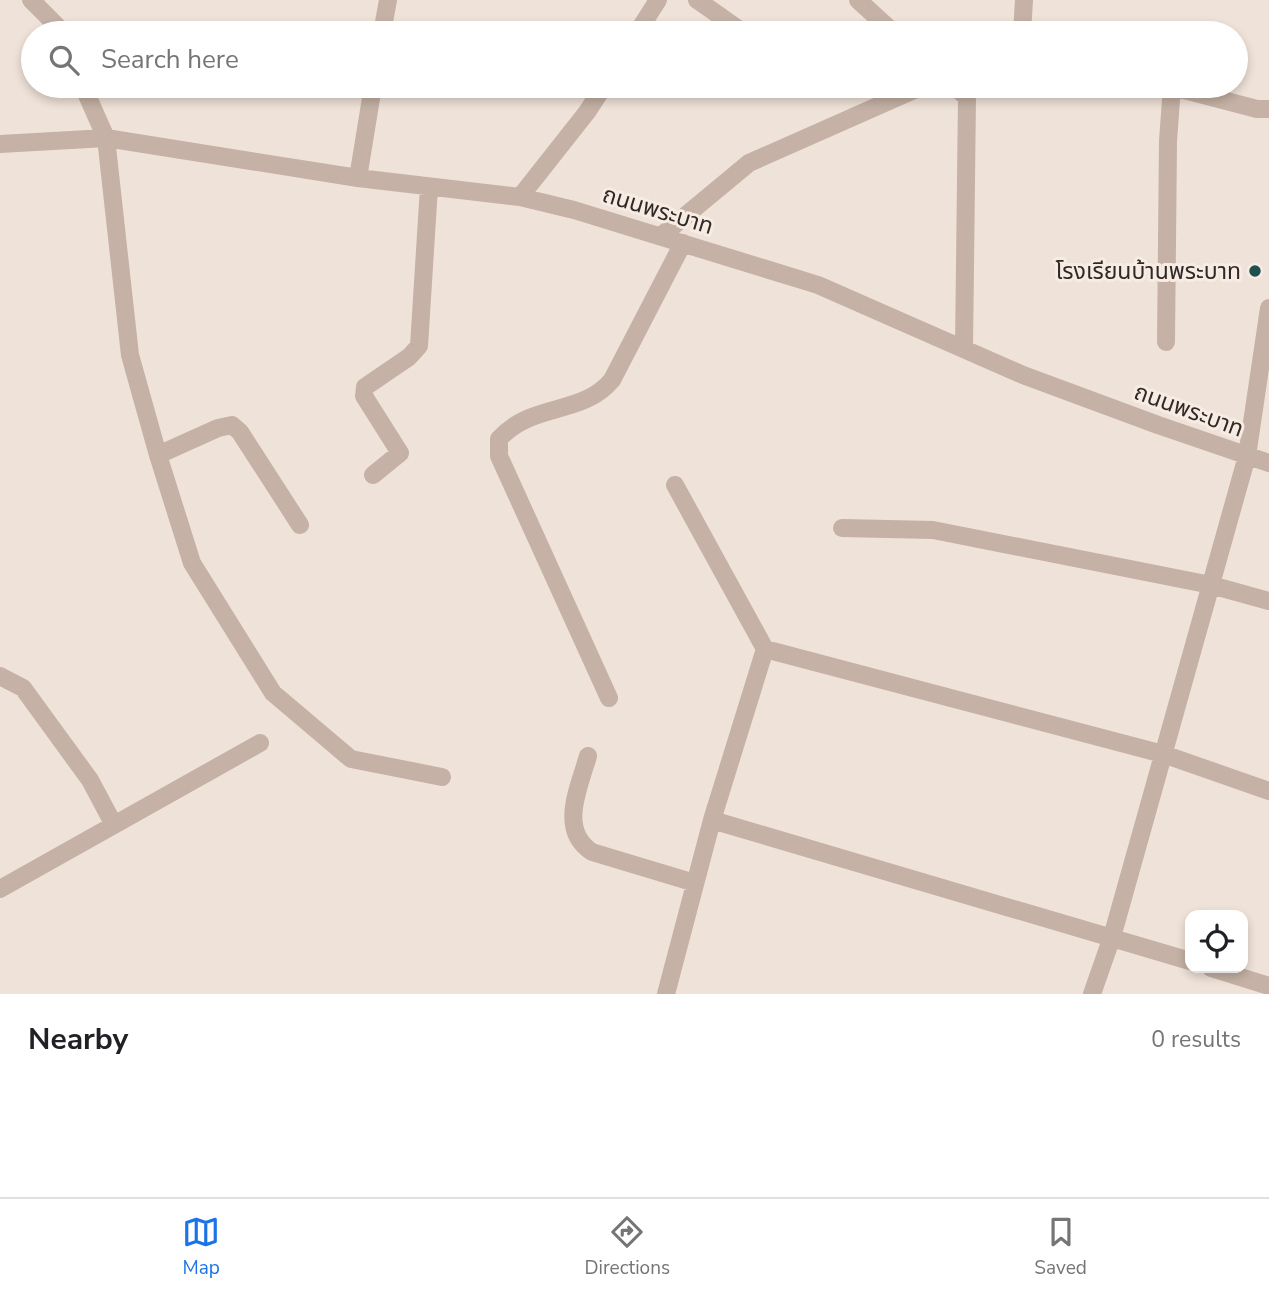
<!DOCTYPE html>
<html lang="en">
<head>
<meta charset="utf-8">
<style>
  body { margin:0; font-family:"Nunito Sans","Noto Sans Thai",sans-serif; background:#f6f6f6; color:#202124 }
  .controls { position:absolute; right:21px; bottom:21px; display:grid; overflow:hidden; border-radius:14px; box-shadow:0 4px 10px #0003 }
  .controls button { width:63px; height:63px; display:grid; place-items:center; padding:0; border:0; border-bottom:2px solid #e0e0e0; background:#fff; color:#202124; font:35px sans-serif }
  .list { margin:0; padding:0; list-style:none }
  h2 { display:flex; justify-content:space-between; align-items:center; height:91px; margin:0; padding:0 28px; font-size:30px }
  h2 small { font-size:23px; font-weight:400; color:#757577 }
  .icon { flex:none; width:38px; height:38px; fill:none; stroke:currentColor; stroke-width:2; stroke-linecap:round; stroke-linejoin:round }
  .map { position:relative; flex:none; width:1269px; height:994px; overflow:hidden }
  .search { position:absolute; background:#fff; box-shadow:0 4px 10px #0003; left:21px; right:21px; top:21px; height:77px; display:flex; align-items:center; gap:18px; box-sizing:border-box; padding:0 24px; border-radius:38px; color:#757577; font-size:26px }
  .sheet { height:203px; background:#fff }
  nav { display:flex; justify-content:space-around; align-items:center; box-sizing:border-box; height:98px; border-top:2px solid #e0e0e0; background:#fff; font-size:19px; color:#757577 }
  nav a { display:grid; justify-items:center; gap:4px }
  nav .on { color:#1a73e8 }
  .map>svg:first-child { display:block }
</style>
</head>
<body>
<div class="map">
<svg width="1269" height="994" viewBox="0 0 1269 994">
  <rect width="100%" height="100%" fill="#efe2d8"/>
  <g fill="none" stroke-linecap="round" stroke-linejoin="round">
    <path stroke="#c5b1a5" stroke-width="18" d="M31,0l28,28 2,5
      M697,0l40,28
      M858,0l36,33
      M382,33l6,-33
      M637,33l21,-33
      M1022,33l2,-33
      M83,86l23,52 24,217 28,100 34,108 81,130 78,66 91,18
      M953,86l14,11 -3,252
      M1169,86l88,23h12
      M0,144l106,-6 252,40 162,19 54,13 244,75 205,90 135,50 111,38
      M358,178l15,-92
      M520,197l67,-85 17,-26
      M661,236l88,-73 174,-77
      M1166,342l2,-201 4,-55
      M158,455l60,-27 14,-3 8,7 60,93
      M373,475l27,-22 -36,-57 1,-9 44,-30 10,-11 10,-159
      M842,528l91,2 278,55 58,16
      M765,649l398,105 106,37
      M0,676l23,12 67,92 24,45
      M609,698l-110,-242v-17c33,-37 83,-23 113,-59l71,-137
      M588,756c-9,32 -30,74 4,96l103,31
      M712,820l478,141
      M0,889l260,-146
      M1211,968l58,18
      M666,994l46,-174 53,-171 -90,-164
      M1092,994l20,-57 135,-481 22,-148"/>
  </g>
  <circle fill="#1f504e" stroke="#f7ece3" stroke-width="2.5" cx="1255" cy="271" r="7"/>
  <g text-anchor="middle" stroke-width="6" stroke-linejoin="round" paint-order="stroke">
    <g font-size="23" fill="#322826" stroke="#f7ece3">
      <text transform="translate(658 210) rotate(17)" y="8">ถนนพระบาท</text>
      <text transform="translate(1189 410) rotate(20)" y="8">ถนนพระบาท</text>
    </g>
    <g font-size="23" fill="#322826" stroke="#f7ece3" text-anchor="end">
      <text x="1241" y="279">โรงเรียนบ้านพระบาท</text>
    </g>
  </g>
</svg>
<div class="controls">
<button><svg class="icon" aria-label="locate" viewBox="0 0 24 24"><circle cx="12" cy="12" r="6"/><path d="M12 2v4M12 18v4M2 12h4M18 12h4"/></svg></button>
</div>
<div class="search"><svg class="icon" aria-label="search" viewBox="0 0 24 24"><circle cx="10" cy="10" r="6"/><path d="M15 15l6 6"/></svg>Search here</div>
</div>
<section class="sheet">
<h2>Nearby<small>0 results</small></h2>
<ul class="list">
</ul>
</section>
<nav>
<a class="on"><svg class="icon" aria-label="map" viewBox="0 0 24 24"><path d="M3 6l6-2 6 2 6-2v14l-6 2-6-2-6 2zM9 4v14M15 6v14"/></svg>Map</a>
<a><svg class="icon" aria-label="directions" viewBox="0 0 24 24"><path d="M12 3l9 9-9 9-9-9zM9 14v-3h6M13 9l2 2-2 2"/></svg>Directions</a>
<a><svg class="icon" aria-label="saved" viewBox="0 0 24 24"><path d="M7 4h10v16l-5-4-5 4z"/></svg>Saved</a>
</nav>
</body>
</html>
